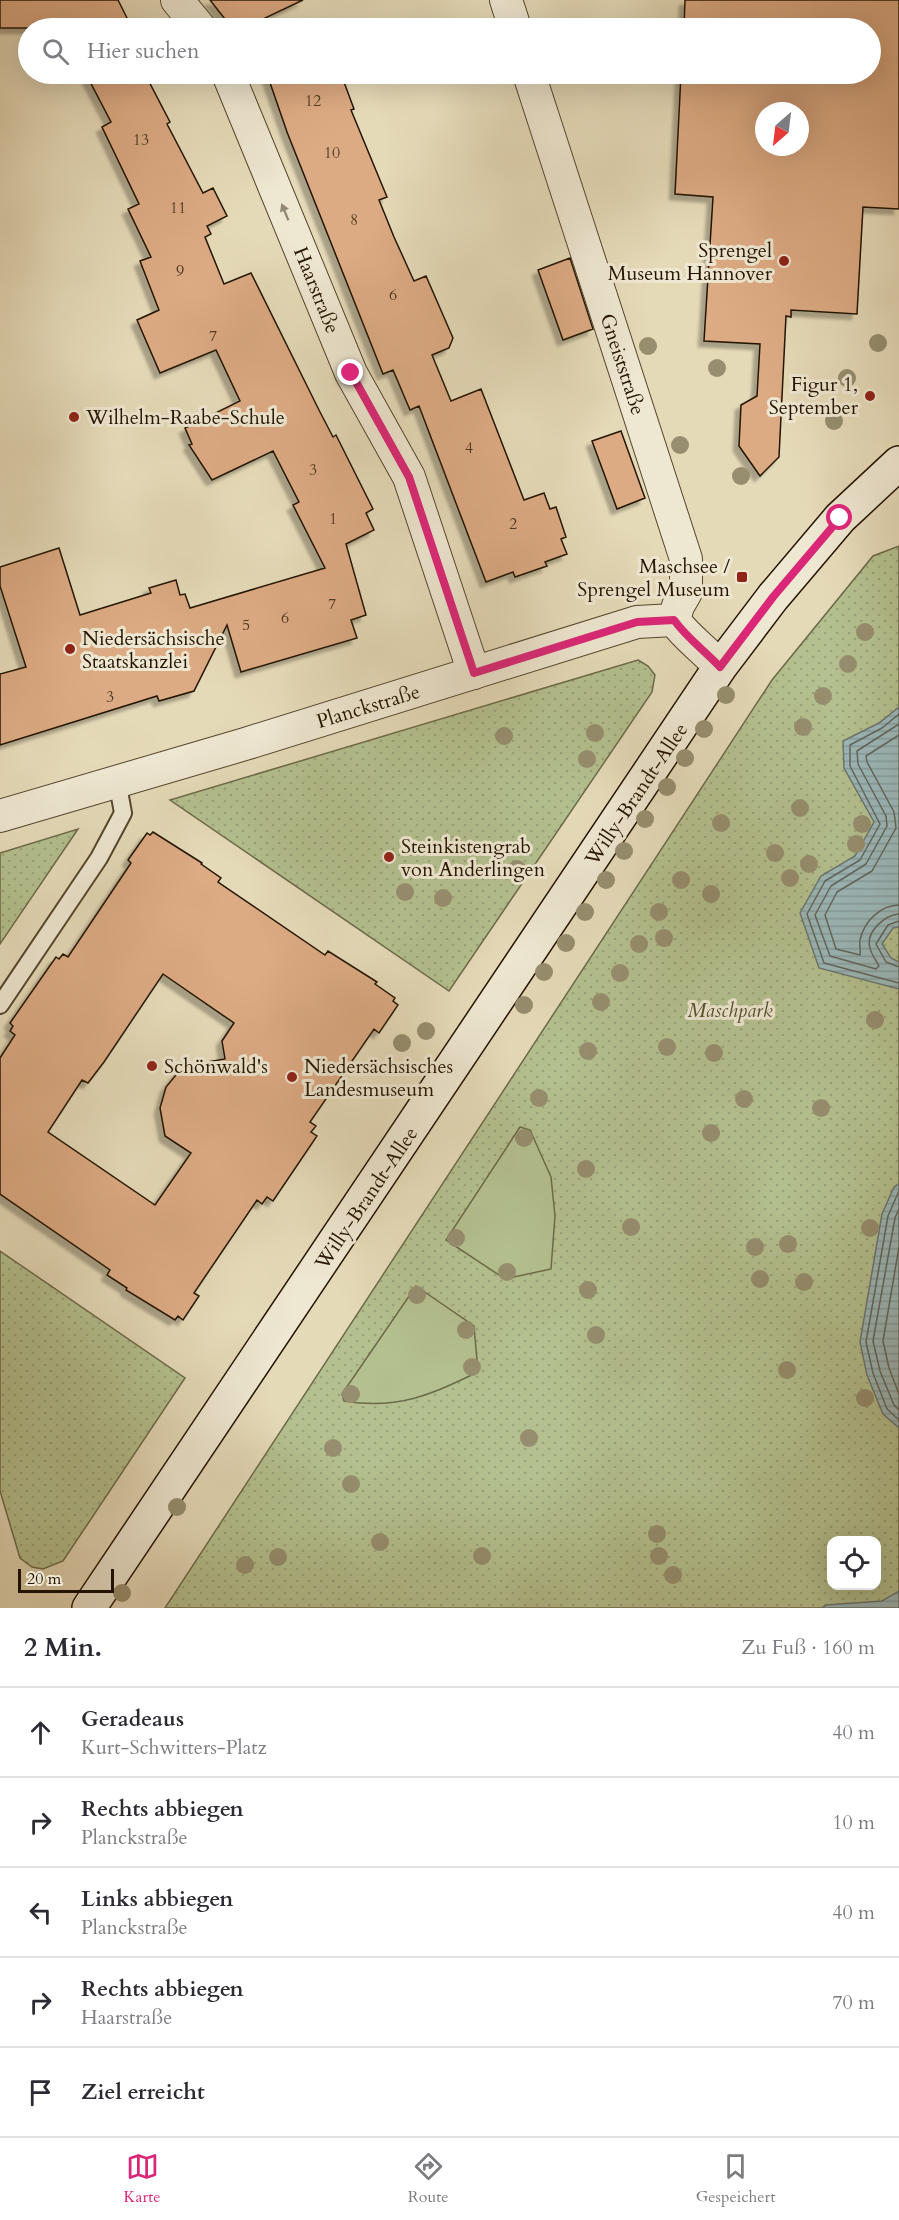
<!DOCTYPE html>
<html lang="de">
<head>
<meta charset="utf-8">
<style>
  body { margin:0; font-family:Cardo,serif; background:#f7f7f7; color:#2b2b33 }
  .controls { position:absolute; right:18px; bottom:18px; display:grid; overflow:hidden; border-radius:12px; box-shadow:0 6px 24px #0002 }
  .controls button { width:54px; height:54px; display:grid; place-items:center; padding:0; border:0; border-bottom:2px solid #e1e1e2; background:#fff; color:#2b2b33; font:30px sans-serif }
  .compass { position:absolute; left:755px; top:102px; width:54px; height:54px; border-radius:50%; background:#fff; box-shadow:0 6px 24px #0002; rotate:208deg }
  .scale { position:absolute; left:18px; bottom:15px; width:96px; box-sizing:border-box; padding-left:6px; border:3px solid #241400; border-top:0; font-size:16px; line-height:21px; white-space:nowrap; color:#241400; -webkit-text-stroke:4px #eee7d1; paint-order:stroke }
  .stop { position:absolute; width:18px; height:18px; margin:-14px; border:4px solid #db2777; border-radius:50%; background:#fff }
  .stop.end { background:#db2777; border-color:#fff; box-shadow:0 2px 6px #0008 }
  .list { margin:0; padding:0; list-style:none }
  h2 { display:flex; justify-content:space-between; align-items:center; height:78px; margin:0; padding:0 24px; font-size:26px }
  h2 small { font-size:20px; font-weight:400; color:#7c7c81 }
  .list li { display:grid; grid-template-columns:39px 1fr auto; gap:18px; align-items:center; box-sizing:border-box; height:90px; padding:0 24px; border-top:2px solid #e1e1e2 }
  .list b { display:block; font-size:22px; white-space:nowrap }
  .list p { margin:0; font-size:20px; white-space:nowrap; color:#7c7c81 }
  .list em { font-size:20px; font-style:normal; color:#7c7c81 }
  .icon { flex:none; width:33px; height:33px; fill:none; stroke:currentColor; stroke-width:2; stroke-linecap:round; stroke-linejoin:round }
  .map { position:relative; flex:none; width:899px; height:1608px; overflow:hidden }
  .search { position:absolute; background:#fff; box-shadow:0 6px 24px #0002; left:18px; right:18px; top:18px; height:66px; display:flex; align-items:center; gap:15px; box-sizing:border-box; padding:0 21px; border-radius:33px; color:#7c7c81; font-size:22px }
  .sheet { height:528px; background:#fff }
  nav { display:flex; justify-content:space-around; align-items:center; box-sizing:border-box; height:84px; border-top:2px solid #e1e1e2; background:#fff; font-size:16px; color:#7c7c81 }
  nav a { display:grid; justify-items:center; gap:3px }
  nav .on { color:#db2777 }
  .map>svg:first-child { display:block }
</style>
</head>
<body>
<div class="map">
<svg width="899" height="1608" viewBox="0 0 899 1608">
  <defs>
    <pattern id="park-dots" width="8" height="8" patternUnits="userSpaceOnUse" patternTransform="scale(1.5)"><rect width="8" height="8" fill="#b4c08f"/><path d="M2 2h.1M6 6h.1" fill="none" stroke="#9ba47a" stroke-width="1.8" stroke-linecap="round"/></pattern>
    <pattern id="water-rules" width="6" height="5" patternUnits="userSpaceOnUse" patternTransform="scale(1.5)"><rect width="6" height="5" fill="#9bb8ba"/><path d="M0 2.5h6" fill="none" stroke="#859d9e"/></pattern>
    <filter id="shadow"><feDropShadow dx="-5.5" dy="5.5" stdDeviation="1.5" flood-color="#0004"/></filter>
  </defs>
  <rect width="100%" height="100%" fill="#e5dab8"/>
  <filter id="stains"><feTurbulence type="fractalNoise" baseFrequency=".00333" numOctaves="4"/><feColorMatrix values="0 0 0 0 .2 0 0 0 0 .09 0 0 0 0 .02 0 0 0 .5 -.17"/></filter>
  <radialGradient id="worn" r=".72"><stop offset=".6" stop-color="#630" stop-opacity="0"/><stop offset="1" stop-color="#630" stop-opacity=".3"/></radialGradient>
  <path fill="url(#park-dots)" stroke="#6c6a48" stroke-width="1.5" fill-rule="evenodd" d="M899,546v1062h-734l607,-928 101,-124zM832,1540h44v46h-44z
    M638,660l10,6 7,9 -3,17 -203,299 -279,-191z
    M78,829l-78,115v-91z
    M0,1251l185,127 -122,183 -20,8 -11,-2 -12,-9 -20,-67z"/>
  <path fill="#b4c08f" stroke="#6c6a48" stroke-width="1.5" d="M520,1127l10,3 21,47 4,39 -4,53 -46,10 -59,-39z
    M416,1286l58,40 4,46c-48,23 -80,38 -134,29l-2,-7z"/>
  <path fill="url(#water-rules)" stroke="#6b7670" stroke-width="1.5" d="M899,707v220l-6,1 -11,16 9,14 8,4v27l-80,-21 -19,-55 21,-37 34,-20 19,-34 -30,-54 -1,-27 36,-18z
    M899,1184v244l-16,-14 -16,-39 -7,-33 22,-128 12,-27z
    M899,1591v17h-77l4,-3 56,-4z"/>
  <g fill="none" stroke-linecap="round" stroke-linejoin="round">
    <path stroke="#60665d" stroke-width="1.5" d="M899,714l-17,14 -32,17v21l30,58 -20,36 -35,21 -18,33 17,49 75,20
      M899,724l-42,27 1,13 28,52 1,10 -21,38 -35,22 -16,29 15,41 46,13 3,-3c-3,-6 -8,-12 -9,-18 -5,-16 15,-33 29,-34
      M899,735l-33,21 1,6 27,50 2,16 -24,43 -35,21 -12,23 11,34 24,6c1,-5 -1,-10 0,-15 4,-19 21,-35 39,-35
      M899,921l-11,4 -12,19 10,18 13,5
      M899,1191l-11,25 -22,126 7,31 14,36 12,11
      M899,1209l-4,9 -22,123 7,30 14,34 5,5
      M899,1247l-16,94 6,27 10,26"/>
  </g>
  <path fill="#dcaa83" stroke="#241400" stroke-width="1.5" fill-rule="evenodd" filter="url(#shadow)" d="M0,0h118l14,28h-132z
    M210,0h93l-59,28h-12z
    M685,0h214v209l-36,-2 -6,107 -66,-4v7l-5,-1 -7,141 -19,19 -21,-30 2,-41 16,-9 3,-52 -56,-3 9,-144 -38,-3 6,-120h189v-46h-186zM764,111h36v36h-36z
    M86,74h59l25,48 -3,2 36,69 10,-5 14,28 -20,10 4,8 -6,3 19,47 27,-11 69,139 13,25 3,-2 37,74 -7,4 8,17 -28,14 20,71 -15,5 6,18 -116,34 -14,-47 -33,66 -35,10 -2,-5 -157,49v-71l26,-7 -26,-81v-19l59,-19 21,67 71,-22 -2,-5 27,-8 4,15 5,-1 5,14 135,-40 -32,-63 6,-3 -26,-51 -61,29 -23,-35 3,-1 -7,-16 55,-27 -24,-51 -56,23 -23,-53 22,-10 -19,-49 11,-4 -23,-48 11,-5 -37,-77 9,-5z
    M267,74h74l13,35 -3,1 36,87 -8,3 15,37 20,44 12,-5 27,62 -4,10 -17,7 19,46 30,-12 43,111 20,-7 6,16 6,-2 10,30 -5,2 6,15 -22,8 2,4 -32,11 -2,-5 -27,10 -67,-176 -9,4 -17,-40 -10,4 -96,-242z
    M570,258l23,71 -30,11 -25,-70z
    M621,431l24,67 -28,11 -25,-68z
    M153,832l49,31 -1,1 20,14 -3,4 107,73 3,-4 49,31 -2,2 20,14 -2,3 5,4 -19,28 -5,-4 -64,93 6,4 -5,6 6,4 -44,65 -6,-4 -5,7 -5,-4 -63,93 5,3 -16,24 -5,-4 -3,4 -49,-30 1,-2 -20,-13 3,-5 -110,-76v-136l15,-23 -5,-4 3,-5 -3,-3 46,-66 3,2 4,-5 5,3 63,-94 -3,-3 19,-27 3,2zM163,974l71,49 -12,18 3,18 -36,6 -9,5 -14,17 -6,21 5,28 26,17 -36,52 -107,-73 34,-52 6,3 16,-21z"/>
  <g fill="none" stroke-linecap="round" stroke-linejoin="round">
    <defs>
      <path id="lane" d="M0,1005l99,-147 24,-45 -6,-33"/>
      <path id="street" d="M177,0l23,28
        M506,0l9,28
        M228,74l123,299 58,104 65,196
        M529,74l157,485v33l-8,14 -4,14
        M674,620c13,18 31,30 46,47
        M0,816l245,-72 392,-122 37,-2"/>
      <path id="secondary" d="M89,1608l631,-941 53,-70 67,-79 59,-55"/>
    </defs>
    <use href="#lane" stroke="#54462e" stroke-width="20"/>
    <use href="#street" stroke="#54462e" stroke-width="34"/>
    <use href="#secondary" stroke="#241400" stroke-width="36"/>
    <use href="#lane" stroke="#eee7d1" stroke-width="16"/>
    <use href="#street" stroke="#eee7d1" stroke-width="32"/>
    <use href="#secondary" stroke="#eee7d1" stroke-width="33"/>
  </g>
  <g fill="#968e6e">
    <circle cx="878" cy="343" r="9"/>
    <circle cx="648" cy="346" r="9"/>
    <circle cx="717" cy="368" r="9"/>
    <circle cx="847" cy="378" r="9"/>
    <circle cx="834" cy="421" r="9"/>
    <circle cx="680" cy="445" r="9"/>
    <circle cx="741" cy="476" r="9"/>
    <circle cx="865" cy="632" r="9"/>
    <circle cx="848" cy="664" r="9"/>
    <circle cx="726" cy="695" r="9"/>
    <circle cx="823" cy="696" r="9"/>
    <circle cx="803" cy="727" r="9"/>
    <circle cx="704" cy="729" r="9"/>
    <circle cx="595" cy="733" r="9"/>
    <circle cx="504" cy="736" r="9"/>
    <circle cx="685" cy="758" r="9"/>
    <circle cx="587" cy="759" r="9"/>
    <circle cx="667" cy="787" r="9"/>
    <circle cx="800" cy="808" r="9"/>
    <circle cx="645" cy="819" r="9"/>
    <circle cx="721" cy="823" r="9"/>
    <circle cx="862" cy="824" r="9"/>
    <circle cx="856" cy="844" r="9"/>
    <circle cx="624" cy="851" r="9"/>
    <circle cx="775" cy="853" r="9"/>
    <circle cx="809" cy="864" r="9"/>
    <circle cx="517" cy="869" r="9"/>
    <circle cx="790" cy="878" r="9"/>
    <circle cx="606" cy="880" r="9"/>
    <circle cx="681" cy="880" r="9"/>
    <circle cx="405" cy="892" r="9"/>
    <circle cx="711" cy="894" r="9"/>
    <circle cx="443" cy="898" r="9"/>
    <circle cx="585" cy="912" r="9"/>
    <circle cx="659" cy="912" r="9"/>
    <circle cx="664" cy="938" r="9"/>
    <circle cx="566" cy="943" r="9"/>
    <circle cx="639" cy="944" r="9"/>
    <circle cx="544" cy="972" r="9"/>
    <circle cx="620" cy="973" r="9"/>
    <circle cx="601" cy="1002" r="9"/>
    <circle cx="524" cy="1005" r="9"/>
    <circle cx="875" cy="1020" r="9"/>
    <circle cx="426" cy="1031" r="9"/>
    <circle cx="402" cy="1043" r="9"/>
    <circle cx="667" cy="1047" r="9"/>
    <circle cx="588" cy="1051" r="9"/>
    <circle cx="714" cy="1053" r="9"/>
    <circle cx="539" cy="1098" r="9"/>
    <circle cx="744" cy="1099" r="9"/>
    <circle cx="821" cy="1108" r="9"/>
    <circle cx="711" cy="1133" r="9"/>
    <circle cx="524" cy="1138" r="9"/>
    <circle cx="586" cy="1169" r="9"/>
    <circle cx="631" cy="1227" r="9"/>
    <circle cx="870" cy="1228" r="9"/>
    <circle cx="456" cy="1238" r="9"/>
    <circle cx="788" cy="1244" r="9"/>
    <circle cx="755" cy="1247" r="9"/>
    <circle cx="507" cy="1272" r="9"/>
    <circle cx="760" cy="1279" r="9"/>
    <circle cx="804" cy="1282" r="9"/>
    <circle cx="588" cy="1290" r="9"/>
    <circle cx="417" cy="1295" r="9"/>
    <circle cx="466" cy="1330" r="9"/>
    <circle cx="596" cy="1335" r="9"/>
    <circle cx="472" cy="1367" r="9"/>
    <circle cx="787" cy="1370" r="9"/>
    <circle cx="351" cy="1394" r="9"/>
    <circle cx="865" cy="1398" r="9"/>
    <circle cx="529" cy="1438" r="9"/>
    <circle cx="333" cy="1448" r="9"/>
    <circle cx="351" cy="1484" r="9"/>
    <circle cx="177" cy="1507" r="9"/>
    <circle cx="657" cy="1534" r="9"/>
    <circle cx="380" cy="1542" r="9"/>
    <circle cx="482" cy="1556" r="9"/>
    <circle cx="659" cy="1556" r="9"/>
    <circle cx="278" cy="1557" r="9"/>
    <circle cx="245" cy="1565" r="9"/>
    <circle cx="673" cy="1575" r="9"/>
    <circle cx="122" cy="1593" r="9"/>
  </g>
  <defs><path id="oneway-solid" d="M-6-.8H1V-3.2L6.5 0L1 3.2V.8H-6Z" transform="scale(1.5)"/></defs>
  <use fill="#938873" href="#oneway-solid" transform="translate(285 212) rotate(-112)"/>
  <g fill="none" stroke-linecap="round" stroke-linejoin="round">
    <path stroke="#db2777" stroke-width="8" d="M351,373l58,104 65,196 163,-51 37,-2c13,18 31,31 46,47l53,-70 67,-79"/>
  </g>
  <g fill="#8f2418" stroke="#eee7d1" stroke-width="2">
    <circle cx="784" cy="261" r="6"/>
    <circle cx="870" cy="396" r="6"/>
    <circle cx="74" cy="417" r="6"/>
    <rect x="736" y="571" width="12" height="12" rx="3"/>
    <circle cx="70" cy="649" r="6"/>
    <circle cx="389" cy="857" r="6"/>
    <circle cx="152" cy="1066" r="6"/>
    <circle cx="292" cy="1077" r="6"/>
  </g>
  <g text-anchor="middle" stroke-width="6" stroke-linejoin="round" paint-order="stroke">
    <g font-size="16" fill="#523a21">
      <text x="313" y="106">12</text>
      <text x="141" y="145">13</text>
      <text x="332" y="158">10</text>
      <text x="178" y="213">11</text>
      <text x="354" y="225">8</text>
      <text x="180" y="276">9</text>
      <text x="393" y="300">6</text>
      <text x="213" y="341">7</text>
      <text x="469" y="453">4</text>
      <text x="313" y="475">3</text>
      <text x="333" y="524">1</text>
      <text x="513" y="529">2</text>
      <text x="332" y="609">7</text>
      <text x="285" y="623">6</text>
      <text x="246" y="630">5</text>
      <text x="110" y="702">3</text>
    </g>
    <g font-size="20" fill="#241400" stroke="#eee7d1" text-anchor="start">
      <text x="772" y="257" text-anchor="end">Sprengel<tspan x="772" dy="23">Museum Hannover</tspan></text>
      <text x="858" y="391" text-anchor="end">Figur 1,<tspan x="858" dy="23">September</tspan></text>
      <text x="86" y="424">Wilhelm-Raabe-Schule</text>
      <text x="730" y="573" text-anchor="end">Maschsee /<tspan x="730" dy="23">Sprengel Museum</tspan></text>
      <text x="82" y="645">Niedersächsische<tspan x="82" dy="23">Staatskanzlei</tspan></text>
      <text x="401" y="853">Steinkistengrab<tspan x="401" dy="23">von Anderlingen</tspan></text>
      <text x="164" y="1073">Schönwald's</text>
      <text x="304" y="1073">Niedersächsisches<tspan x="304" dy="23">Landesmuseum</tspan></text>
    </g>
    <g font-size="20" fill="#241400" stroke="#eee7d1">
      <text transform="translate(317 290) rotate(68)" y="7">Haarstraße</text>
      <text transform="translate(623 364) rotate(72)" y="7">Gneiststraße</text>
      <text transform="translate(368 706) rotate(-17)" y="7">Planckstraße</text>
      <text transform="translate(636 794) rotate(-56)" y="7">Willy-Brandt-Allee</text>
      <text transform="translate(366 1198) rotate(-56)" y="7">Willy-Brandt-Allee</text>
    </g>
    <g font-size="20" font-style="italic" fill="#565032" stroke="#eee7d1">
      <text x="730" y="1017">Maschpark</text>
    </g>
  </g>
  <rect width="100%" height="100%" filter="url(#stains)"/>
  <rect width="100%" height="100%" fill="url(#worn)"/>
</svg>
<div class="controls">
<button><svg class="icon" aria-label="locate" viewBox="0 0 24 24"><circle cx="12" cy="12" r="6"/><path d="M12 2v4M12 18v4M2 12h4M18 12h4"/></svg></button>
</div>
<svg class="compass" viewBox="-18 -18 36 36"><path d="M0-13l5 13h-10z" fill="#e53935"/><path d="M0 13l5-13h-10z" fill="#7c7c81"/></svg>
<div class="scale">20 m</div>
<div class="stop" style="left:840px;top:518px"></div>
<div class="stop end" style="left:351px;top:373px"></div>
<div class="search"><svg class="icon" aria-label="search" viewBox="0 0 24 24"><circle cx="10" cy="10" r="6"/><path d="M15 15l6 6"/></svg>Hier suchen</div>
</div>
<section class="sheet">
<h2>2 Min.<small>Zu Fuß · 160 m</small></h2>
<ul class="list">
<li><svg class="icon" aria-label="ahead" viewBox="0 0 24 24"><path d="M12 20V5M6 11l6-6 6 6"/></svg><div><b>Geradeaus</b><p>Kurt-Schwitters-Platz</p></div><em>40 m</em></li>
<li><svg class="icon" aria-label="right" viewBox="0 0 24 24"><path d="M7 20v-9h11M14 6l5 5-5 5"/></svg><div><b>Rechts abbiegen</b><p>Planckstraße</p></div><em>10 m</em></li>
<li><svg class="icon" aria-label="left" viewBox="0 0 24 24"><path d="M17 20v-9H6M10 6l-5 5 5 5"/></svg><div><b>Links abbiegen</b><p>Planckstraße</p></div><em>40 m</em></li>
<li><svg class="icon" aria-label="right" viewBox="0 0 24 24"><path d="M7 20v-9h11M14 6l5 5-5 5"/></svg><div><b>Rechts abbiegen</b><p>Haarstraße</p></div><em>70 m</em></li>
<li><svg class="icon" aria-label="arrive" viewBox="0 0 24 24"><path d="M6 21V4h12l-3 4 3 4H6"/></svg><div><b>Ziel erreicht</b></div></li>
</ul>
</section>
<nav>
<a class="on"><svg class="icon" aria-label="map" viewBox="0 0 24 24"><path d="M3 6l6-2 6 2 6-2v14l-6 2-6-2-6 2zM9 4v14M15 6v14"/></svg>Karte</a>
<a><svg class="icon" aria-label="directions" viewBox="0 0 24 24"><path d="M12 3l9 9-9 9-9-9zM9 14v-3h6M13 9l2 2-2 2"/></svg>Route</a>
<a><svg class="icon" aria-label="saved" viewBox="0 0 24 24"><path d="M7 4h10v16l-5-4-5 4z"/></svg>Gespeichert</a>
</nav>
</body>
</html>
